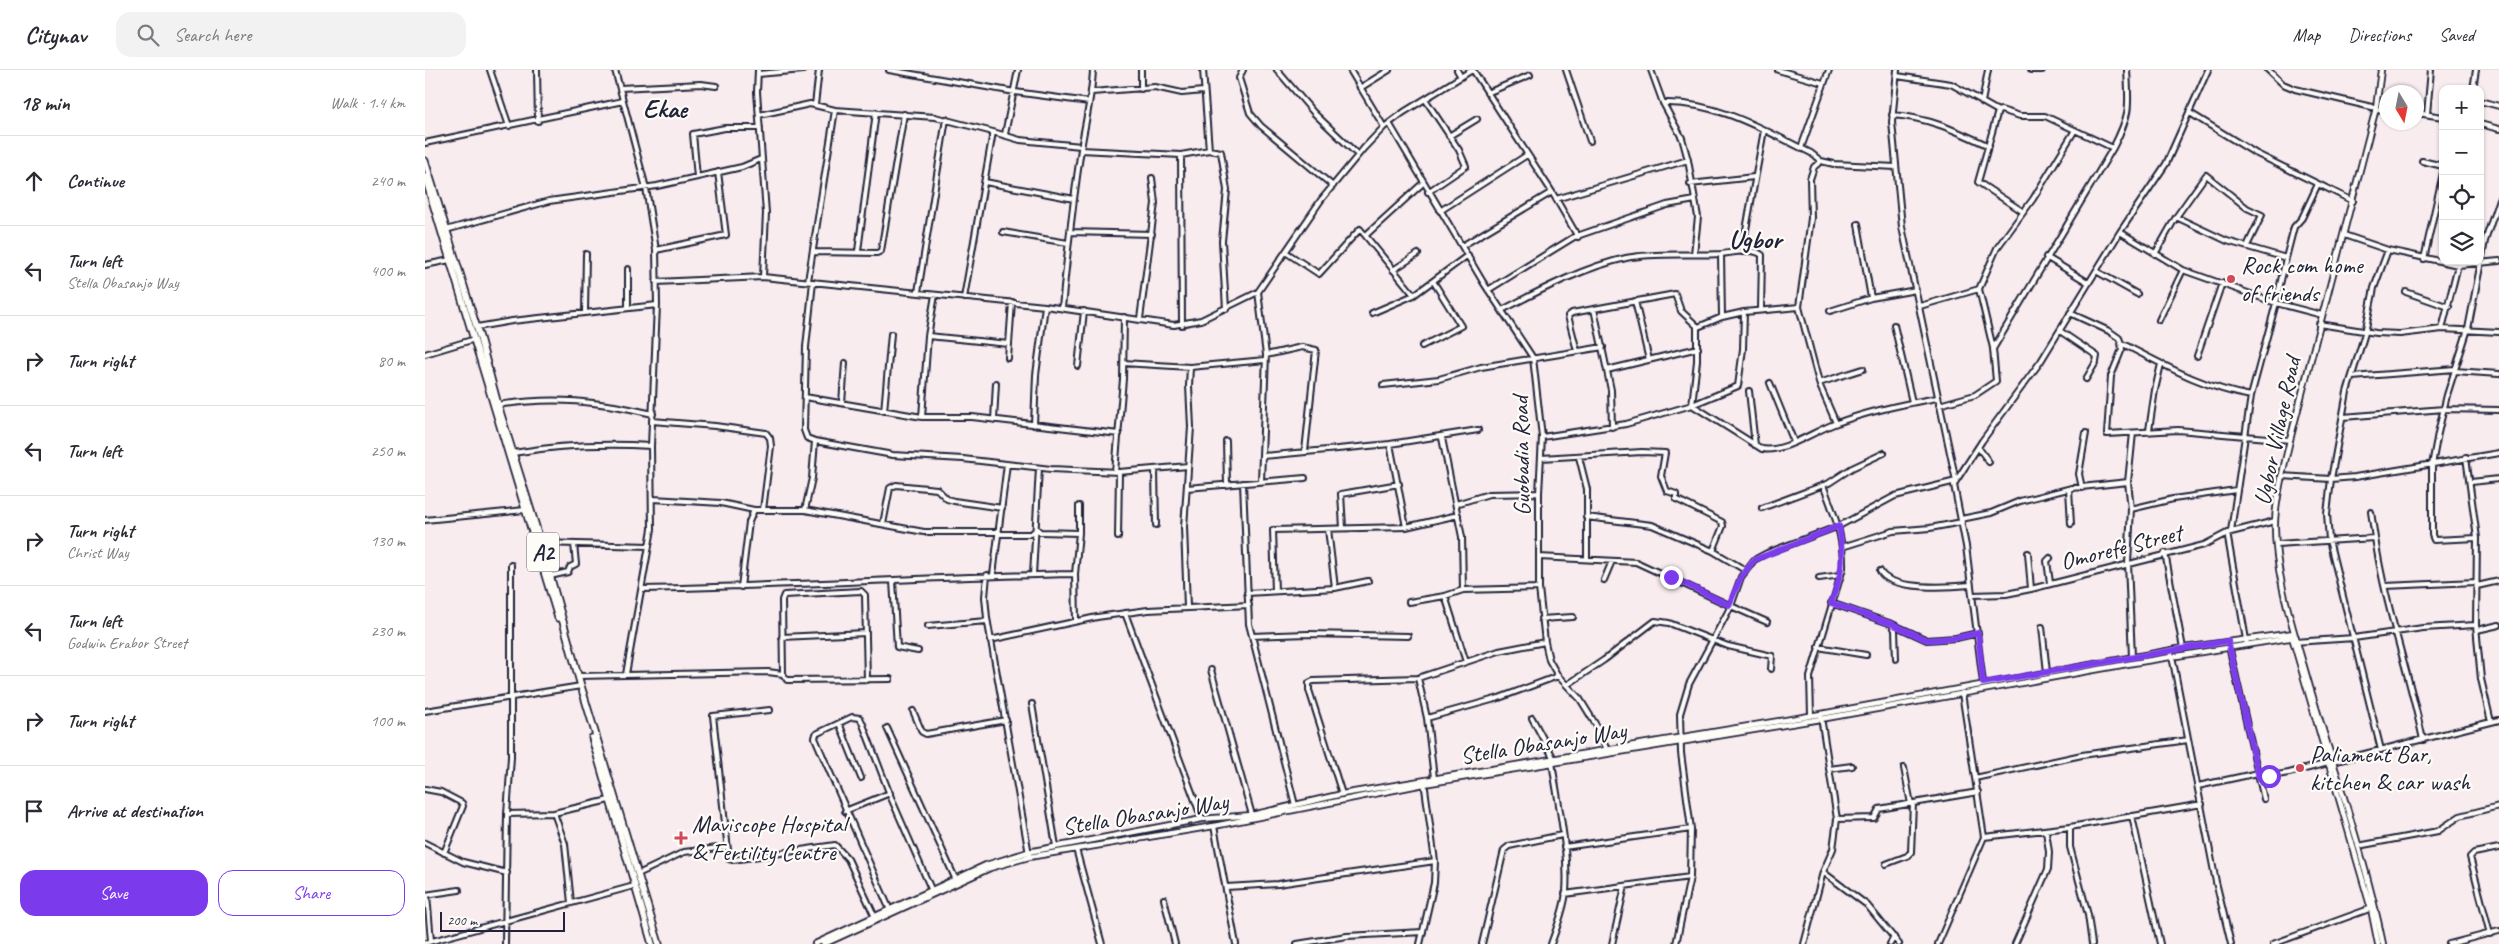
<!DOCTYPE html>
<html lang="en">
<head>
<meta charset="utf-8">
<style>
  body { margin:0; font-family:Caveat,sans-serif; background:#f2f2f3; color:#2b2b33 }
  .controls { position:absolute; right:15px; top:15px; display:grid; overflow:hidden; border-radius:10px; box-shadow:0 1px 4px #0004 }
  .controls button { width:45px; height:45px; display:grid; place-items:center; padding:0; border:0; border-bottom:1px solid #e1e1e2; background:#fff; color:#2b2b33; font:25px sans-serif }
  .compass { position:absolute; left:1954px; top:15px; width:45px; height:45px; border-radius:50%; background:#fff; box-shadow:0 1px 4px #0004; rotate:170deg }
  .scale { position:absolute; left:15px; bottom:12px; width:125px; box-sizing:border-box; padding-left:5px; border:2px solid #22223b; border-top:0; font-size:14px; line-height:18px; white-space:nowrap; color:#22223b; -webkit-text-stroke:4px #fdfcf7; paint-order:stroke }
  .stop { position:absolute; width:15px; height:15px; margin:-11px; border:4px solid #7c3aed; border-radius:50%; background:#fff }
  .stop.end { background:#7c3aed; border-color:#fff; box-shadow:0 1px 5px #0008 }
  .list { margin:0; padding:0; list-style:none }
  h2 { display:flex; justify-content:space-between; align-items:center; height:65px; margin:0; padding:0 20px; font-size:21px }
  h2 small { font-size:16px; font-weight:400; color:#7c7c81 }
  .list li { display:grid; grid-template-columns:32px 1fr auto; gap:15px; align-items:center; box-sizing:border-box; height:90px; padding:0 20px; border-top:1px solid #e1e1e2 }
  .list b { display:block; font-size:19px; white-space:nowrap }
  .list p { margin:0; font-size:16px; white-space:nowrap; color:#7c7c81 }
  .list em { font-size:16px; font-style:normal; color:#7c7c81 }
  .actions { display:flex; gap:10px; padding:15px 20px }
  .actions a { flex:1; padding:11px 0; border:1px solid #7c3aed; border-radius:15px; text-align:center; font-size:18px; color:#7c3aed }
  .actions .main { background:#7c3aed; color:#fff }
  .icon { flex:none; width:28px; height:28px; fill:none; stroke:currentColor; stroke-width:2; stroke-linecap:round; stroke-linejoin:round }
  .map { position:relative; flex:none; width:2074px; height:874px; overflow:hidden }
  header { display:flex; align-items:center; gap:30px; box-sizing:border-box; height:70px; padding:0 25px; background:#fff; border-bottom:1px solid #e1e1e2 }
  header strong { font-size:24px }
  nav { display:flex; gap:28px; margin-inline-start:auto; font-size:18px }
  .search { width:350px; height:45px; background:#f2f2f3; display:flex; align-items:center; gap:12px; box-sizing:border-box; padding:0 18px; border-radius:15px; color:#7c7c81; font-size:19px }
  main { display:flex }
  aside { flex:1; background:#fff }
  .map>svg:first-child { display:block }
</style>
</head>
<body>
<header>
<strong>Citynav</strong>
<div class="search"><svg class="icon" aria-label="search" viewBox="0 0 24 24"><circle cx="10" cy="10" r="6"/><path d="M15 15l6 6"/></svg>Search here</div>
<nav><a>Map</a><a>Directions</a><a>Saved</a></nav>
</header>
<main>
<aside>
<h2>18 min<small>Walk · 1.4 km</small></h2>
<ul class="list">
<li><svg class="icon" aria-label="ahead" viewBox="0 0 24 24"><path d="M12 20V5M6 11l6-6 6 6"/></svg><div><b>Continue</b></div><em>240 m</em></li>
<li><svg class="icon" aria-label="left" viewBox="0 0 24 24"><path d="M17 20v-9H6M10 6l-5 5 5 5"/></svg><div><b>Turn left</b><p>Stella Obasanjo Way</p></div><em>400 m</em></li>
<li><svg class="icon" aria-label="right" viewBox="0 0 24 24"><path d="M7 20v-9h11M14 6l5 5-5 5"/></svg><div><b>Turn right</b></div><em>80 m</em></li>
<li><svg class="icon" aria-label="left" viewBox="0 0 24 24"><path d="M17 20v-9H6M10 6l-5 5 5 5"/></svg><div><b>Turn left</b></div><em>250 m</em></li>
<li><svg class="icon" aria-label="right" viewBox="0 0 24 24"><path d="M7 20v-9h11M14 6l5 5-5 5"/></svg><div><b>Turn right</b><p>Christ Way</p></div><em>130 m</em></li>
<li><svg class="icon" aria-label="left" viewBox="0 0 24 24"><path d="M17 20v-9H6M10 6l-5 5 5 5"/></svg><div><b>Turn left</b><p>Godwin Erabor Street</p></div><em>230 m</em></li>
<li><svg class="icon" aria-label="right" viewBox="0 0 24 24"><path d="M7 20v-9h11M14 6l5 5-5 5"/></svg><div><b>Turn right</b></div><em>100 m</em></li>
<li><svg class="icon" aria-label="arrive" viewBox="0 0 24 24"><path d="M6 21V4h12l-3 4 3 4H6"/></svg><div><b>Arrive at destination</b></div></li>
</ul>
<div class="actions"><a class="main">Save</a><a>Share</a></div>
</aside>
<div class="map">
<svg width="2074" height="874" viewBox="0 0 2074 874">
  <rect width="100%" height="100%" fill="#f8ecee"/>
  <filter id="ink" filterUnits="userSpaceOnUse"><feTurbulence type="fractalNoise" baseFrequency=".02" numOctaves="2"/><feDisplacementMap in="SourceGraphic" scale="10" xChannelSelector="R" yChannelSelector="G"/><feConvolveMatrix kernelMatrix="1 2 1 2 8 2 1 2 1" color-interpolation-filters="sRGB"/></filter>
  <g filter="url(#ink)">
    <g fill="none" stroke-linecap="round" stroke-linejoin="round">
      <defs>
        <path id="minor" d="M65,0l19,56
          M112,0l1,51
          M190,0l31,118 10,62 1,55 -6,141 1,83 -26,145
          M333,0l-1,22 9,121 -3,64
          M464,0l126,22 74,10
          M778,0l6,80
          M818,0l-4,8 11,35 11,13 72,60
          M852,0l37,43 44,42
          M925,0l34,57
          M1032,0l4,7
          M1048,0l79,122 26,45
          M1141,0l24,71
          M1226,0l12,33 19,35 6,22 10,57 -4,37
          M1353,0l45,13
          M1472,0l-5,52 10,105 54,254 -2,4 12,61 17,137
          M1563,0l-6,32 16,9
          M1606,0h11
          M1843,0l15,14 12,5 81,19
          M333,4l45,-4
          M1472,6l54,8 31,17
          M195,18l81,-4 15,2
          M935,18l29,-18
          M716,19v-19
          M2048,19l3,-19
          M667,22l63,-5 27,6 21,-2
          M1062,23l43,-18
          M1000,29l34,51 7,16 -38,26
          M2055,31l19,5
          M1238,33c53,-2 101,27 148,50l10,8 13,3 62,3
          M390,35l4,-35
          M1951,39l11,1
          M1765,43l65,40 98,48
          M1992,43l26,4
          M2002,44l4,-44
          M334,45l51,-11 25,6 100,7 58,15 -29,166
          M1467,45c35,2 65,16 97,31
          M964,53l94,159 50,76 9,79 -3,56v95l6,54 4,18 9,16 22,23 16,26 11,25
          M2055,54l19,5
          M568,62l27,8 61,6
          M580,64l13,-64
          M1024,66l28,-17
          M0,73l198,-42
          M1376,78l28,-78
          M656,80l100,5 28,-5 12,2 6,38 -5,51 4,68
          M756,85l1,170
          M1396,91l-7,6 -4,12 1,39 -12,89 21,79 16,37
          M1997,91l21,5
          M272,107l-4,-43 32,-6h35
          M560,112l89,17
          M1265,114l64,-7
          M1131,129l132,-39
          M1015,141l87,-56
          M1597,141l-44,-29 20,-71 3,-1 19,6h25l68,32
          M1751,147l51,24 59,17 -10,45 -25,93 -20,135
          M1433,154l13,74
          M21,160l103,-29 108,-15 85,-19 19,-8
          M578,162l65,11
          M645,162l82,2
          M1695,162l63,38 93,33 46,12
          M941,165l57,-52
          M1919,165l44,15 70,15 41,-4
          M1037,176l90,-54
          M231,180l70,-15 -8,-63
          M433,181l18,-139
          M389,182l63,1 4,-2 23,-137
          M1317,182l22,-122
          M862,183l32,21 41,-45 54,66 54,-40
          M1296,184l1,63
          M1730,184l21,-37 30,-42 41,33 15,7 -15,31
          M1621,187l43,26
          M1861,188l8,-31 8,-9 16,-34
          M1999,189l19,-86
          M0,195l25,-5
          M203,199v39
          M968,200l25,-16
          M1671,201l41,23
          M383,211l27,-171
          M231,212l107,-5 282,29 129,19 27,-5 57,-28 63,-92 43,-52 20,-21 20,-15 68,-42
          M1554,219l14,59
          M1063,220l86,-53 93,-32 28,-5
          M493,222l28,-173
          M833,222l8,63 -5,126
          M1981,222l43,15
          M1210,231l14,59
          M1495,236l59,-17 18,-41 36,-49 42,-69
          M637,238c5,-53 11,-106 19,-159 4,-26 11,-52 12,-79
          M1169,239l17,81 1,37
          M1077,240c37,-19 82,-43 124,-52 31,-6 64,-2 95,-4 11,-1 33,-7 41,1l-1,55
          M1405,241l41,-13 45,-8
          M160,242l1,-58
          M947,243l42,-18
          M1645,243l39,18 10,7 2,5 1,6 -11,27 -4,58 71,-4 112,10
          M715,249l15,-116 -3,-25
          M1734,250l24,-50
          M1894,254l57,9 24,1 42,-5 57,3
          M1469,255l18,77
          M52,257l35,-6 145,-16
          M2017,259l16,-64
          M1635,261l37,25 -1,6 -10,17
          M503,266l81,8
          M1696,273c43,22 83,45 130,53
          M997,276l39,-20 -28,-45
          M1152,281l-9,-35 4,-3 103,-19 6,17 17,16 24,-10 22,-5 55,-5
          M0,284l50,-15
          M841,285l36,-8 14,3 -11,101
          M1772,286l25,-73
          M583,288l4,-56
          M698,293l67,4 -1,19 2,41 -7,100 3,80
          M653,296l6,-55
          M765,297l75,-7
          M1182,300l91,-22
          M2030,301l44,3
          M1927,307l103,-8
          M1345,313l24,59
          M1394,313l44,-14
          M958,315l56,-6 42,-12 122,-20
          M1324,321l6,54
          M380,327l117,20h50l147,17
          M417,333l3,-40
          M73,335c56,-9 100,-4 155,9
          M1267,335l70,44c23,4 53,-19 75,-26 32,-12 66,-19 100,-25
          M1267,335l46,-19 5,-37 1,-37
          M1514,335l36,-10 21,-14 -3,-32 120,-201c18,-35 16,-40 14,-78
          M459,341l7,-77
          M497,347l6,-81 7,-41
          M1918,347l101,-8 55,1
          M569,350l2,-37
          M227,351l63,5 51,7 4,5 1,8 -8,64
          M609,355l2,-50 9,-69
          M1724,360l6,-40 6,-26
          M1117,367l84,-13 66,-19 5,-44v-34
          M1017,368l20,99 1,53
          M390,371l78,14 70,4 88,10 68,3 69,-6
          M801,371l1,44
          M965,374l16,83
          M1553,377l11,15
          M88,383c46,-8 91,-10 138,-7
          M838,386l127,-12 88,-14
          M1154,387l8,32v69
          M2041,387l11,81 -1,87 2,23 3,31 10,43
          M1116,388l101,-6 23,1 -4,23 6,15 9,3v5l46,23 1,4 -10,25
          M730,400l1,55
          M690,402l8,-93 1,-62
          M1856,406l50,3 16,-87 18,-59 9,-45 14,-38
          M2046,412l28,-3
          M818,413l6,141 46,181
          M762,418l118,-10
          M1657,418l-3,-14 7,-41
          M1644,419l2,35
          M228,429l68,4 33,7h51l119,22h75
          M1031,434l33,-10 50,-1
          M1337,438l67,-25 23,-15 32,-15
          M1706,439l42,-10 63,-9
          M380,440l7,-32 3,-37 -8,-3 -3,-8 2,-83 7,-65
          M1946,442l4,26
          M1161,447l66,8 61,26 32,19
          M1536,449l30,-6 29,-12 52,-13 56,-6
          M0,450l100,-10
          M458,454l7,-36 6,-3 41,4 10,10 7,2 48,7
          M918,458l-2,-34 58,-10
          M654,463v-27
          M1802,463l20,112
          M574,464h32l6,-5 3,3 39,1 -4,41 1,46
          M693,467l1,-65
          M2052,468l-43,2 -2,-5v-70l6,-32 9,-38 21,-66 17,-88 14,-42
          M116,473l108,3
          M1852,474l98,-6c10,68 34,134 48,202
          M1417,477l51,-16 37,-3 32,-6
          M1603,483l3,36
          M1740,483l18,95
          M1114,487l97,5 93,43
          M1625,488l-3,3 3,22
          M1455,501c10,20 70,16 90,14
          M562,505l-2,22 2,21 42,236
          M568,505l14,-111
          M608,505l6,-107
          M125,506l18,-4 2,-5 6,-3 -2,-20
          M1394,508l22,-3
          M1179,510l8,-19
          M468,511l4,66 21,4
          M1960,516l91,-4
          M2052,516l22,-5
          M316,517l8,-65 5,-12
          M910,518l33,-7
          M217,519c144,-3 288,-12 433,-15
          M850,521l-2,-61 133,-3 52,-12
          M822,523l88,-5 -7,-59
          M1547,525l34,-1 25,-5 173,-44 23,-12 48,-12
          M1020,526l21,66
          M984,532l36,-6 18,-6 76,-2
          M1406,533l61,21 35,16 29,-2 22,-5
          M1306,536l36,16
          M700,543l77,206
          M1116,549l32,-2
          M1467,554l3,6 1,29
          M503,556l59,-5
          M1617,557l5,45
          M2052,560l22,-5
          M827,566l56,-2 100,2
          M357,567l84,-4
          M565,570l107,-23 51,-7 101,-5
          M1869,572l60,-4 69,-10 53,-3
          M1804,576l30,132 30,-5 210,-53
          M1393,577l48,8
          M1746,581l45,231 15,62
          M1707,587l-4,-94 3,-54 -3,-27 5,-49
          M786,600l41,145
          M358,604l-1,-74 2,-5 77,-4 4,4 2,85
          M153,606l190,-4 15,2 4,6 103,-1
          M993,608l81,-27 46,-9
          M1142,615l37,-25 51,-39 14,2 59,23 44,10 -1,13
          M607,634l24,142
          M345,640l-57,6 16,143 4,1 102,-15 13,14 26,56
          M0,641l156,-25
          M488,641l9,21 4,2 80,-14
          M1386,645l-1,-38 33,-109c1,-30 -9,-55 -20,-83
          M1002,648l72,-20 59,-22
          M1107,648l22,41
          M414,653l22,55
          M462,658l68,150
          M1956,680l-52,-210 -2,-26 4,-35 24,-2 144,-24
          M1479,698l7,36
          M1404,699l23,-3
          M1550,708l107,-23 106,-15
          M1834,708l5,21
          M1773,716l60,-13
          M0,719l16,3 21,11 1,3 -19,47
          M917,724l-33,-104v-7l4,-2 105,-3 9,40 7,60
          M420,741l45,-18
          M129,743l11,31 6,59
          M82,744l47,-1 55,-13
          M1707,746l28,128
          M1412,749l37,-1 5,-9 99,-17
          M789,756l22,118
          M1645,757v20l18,68 4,29
          M1559,767l86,-10 132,-23
          M0,773l38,19 44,11
          M1933,776l80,-15 22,-15 39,-10
          M1139,777l127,-18
          M651,779l26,95
          M1461,794l21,-8 4,-4 2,-49
          M1398,802l44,33 32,39
          M213,804l46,-22 43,-5
          M801,817l52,-3 157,-23
          M1140,824l125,-17
          M0,825l34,-5
          M2,825l4,46
          M739,829l11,45
          M464,838l-74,-170 1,-4 36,-17 8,1 2,4 30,78 39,89
          M2065,864l-20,-77 4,-4 25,-5
          M0,873l209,-57
          M80,874l2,-130 4,-57v-192
          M872,874l50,-8 76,-4
          M995,874l14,-61 1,-22 -11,-80
          M1057,874l22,-94 5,-4 53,-11
          M1126,874c6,-17 13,-34 15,-52 3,-43 -8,-88 -14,-130
          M1187,874l13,-58
          M1251,874l14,-67 1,-48 -10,-76 -1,-39 9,-30 42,-78 10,-29 13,-17 13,-7 72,-27 56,-30 61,-15 26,-40 59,-80 79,-129 46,-68 42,-94
          M1379,874l19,-72 10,-23 4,-30 -16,-102
          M1465,874l4,-7
          M1513,874l46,-107 -22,-144
          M1590,874l33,-75 1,-17 -3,-21
          M1848,874l99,-36
          M2024,874l50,-13"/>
        <path id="tertiary" d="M1956,0l-5,38 -86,332c-6,27 -14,55 -15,82 -1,48 17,103 30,148 26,91 59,181 78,274
          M1867,567l79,272 7,35
          M390,874l171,-79 42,-13 174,-33 50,-4 90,-21 479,-80 362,-66 111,-15
          M399,874l166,-76 39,-11 185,-31 210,-42 397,-65 312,-56 163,-26"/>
        <path id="trunk" d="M0,91l55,177 18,67 43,138 40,143 78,258
          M0,107l133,441
          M167,668l60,206"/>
      </defs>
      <use href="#minor" stroke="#22223b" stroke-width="8"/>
      <use href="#tertiary" stroke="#22223b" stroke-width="8"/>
      <use href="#trunk" stroke="#22223b" stroke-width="9"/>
      <use href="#minor" stroke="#fdfcf7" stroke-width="4"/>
      <use href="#tertiary" stroke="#fdfcf7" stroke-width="4.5"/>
      <use href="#trunk" stroke="#fdfcf7" stroke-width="5.5"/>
    </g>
  </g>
  <g fill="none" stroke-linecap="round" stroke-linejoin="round" filter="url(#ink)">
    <path stroke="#7c3aed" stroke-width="6" d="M1246,507l58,28 12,-28 13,-17 85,-34c5,32 4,47 -8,77l61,21 35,16 29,-2 22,-5 5,50 245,-42 31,137 10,-2"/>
  </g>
  <g fill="#d1495b" stroke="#fdfcf7" stroke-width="2">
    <circle cx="1806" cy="209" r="5"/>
    <circle cx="1875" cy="698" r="5"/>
    <path d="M253.5 760.5h5v5h5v5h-5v5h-5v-5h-5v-5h5z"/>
  </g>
  <g text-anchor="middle" stroke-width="4.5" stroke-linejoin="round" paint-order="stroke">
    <rect fill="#fdfcf7" stroke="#646373" stroke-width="1" x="102" y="462.5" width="32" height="39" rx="4"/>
    <g font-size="22" font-weight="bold" fill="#22223b">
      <text x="118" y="490">A2</text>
    </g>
    <g font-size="24" fill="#22223b" stroke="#fdfcf7" text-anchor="start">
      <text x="1816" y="203">Rock com home<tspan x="1816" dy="28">of friends</tspan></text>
      <text x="1885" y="692">Paliament Bar,<tspan x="1885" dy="28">kitchen &amp; car wash</tspan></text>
      <text x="267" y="762">Maviscope Hospital<tspan x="267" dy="28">&amp; Fertility Centre</tspan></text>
    </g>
    <g font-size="24" fill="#22223b" stroke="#fdfcf7">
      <text transform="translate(1852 361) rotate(-78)" y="8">Ugbor Village Road</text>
      <text transform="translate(1096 386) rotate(-91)" y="8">Guobadia Road</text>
      <text transform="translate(1696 477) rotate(-14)" y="8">Omorefe Street</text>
      <text transform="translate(1118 673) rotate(-9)" y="8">Stella Obasanjo Way</text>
      <text transform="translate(720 744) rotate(-9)" y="8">Stella Obasanjo Way</text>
    </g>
    <g font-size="26" font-weight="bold" fill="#22223b" stroke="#fdfcf7">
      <text x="240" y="47">Ekae</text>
      <text x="1330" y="178">Ugbor</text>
    </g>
  </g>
</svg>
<div class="controls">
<button>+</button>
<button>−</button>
<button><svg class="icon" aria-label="locate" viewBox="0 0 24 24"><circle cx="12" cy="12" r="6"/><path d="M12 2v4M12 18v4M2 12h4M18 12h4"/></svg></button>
<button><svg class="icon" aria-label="layers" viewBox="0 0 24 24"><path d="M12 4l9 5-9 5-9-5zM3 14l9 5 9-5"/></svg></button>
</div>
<svg class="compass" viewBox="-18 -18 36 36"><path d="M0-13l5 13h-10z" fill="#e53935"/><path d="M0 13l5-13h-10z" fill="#7c7c81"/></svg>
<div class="scale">200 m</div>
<div class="stop" style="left:1844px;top:706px"></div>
<div class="stop end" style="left:1246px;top:507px"></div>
</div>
</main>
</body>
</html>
